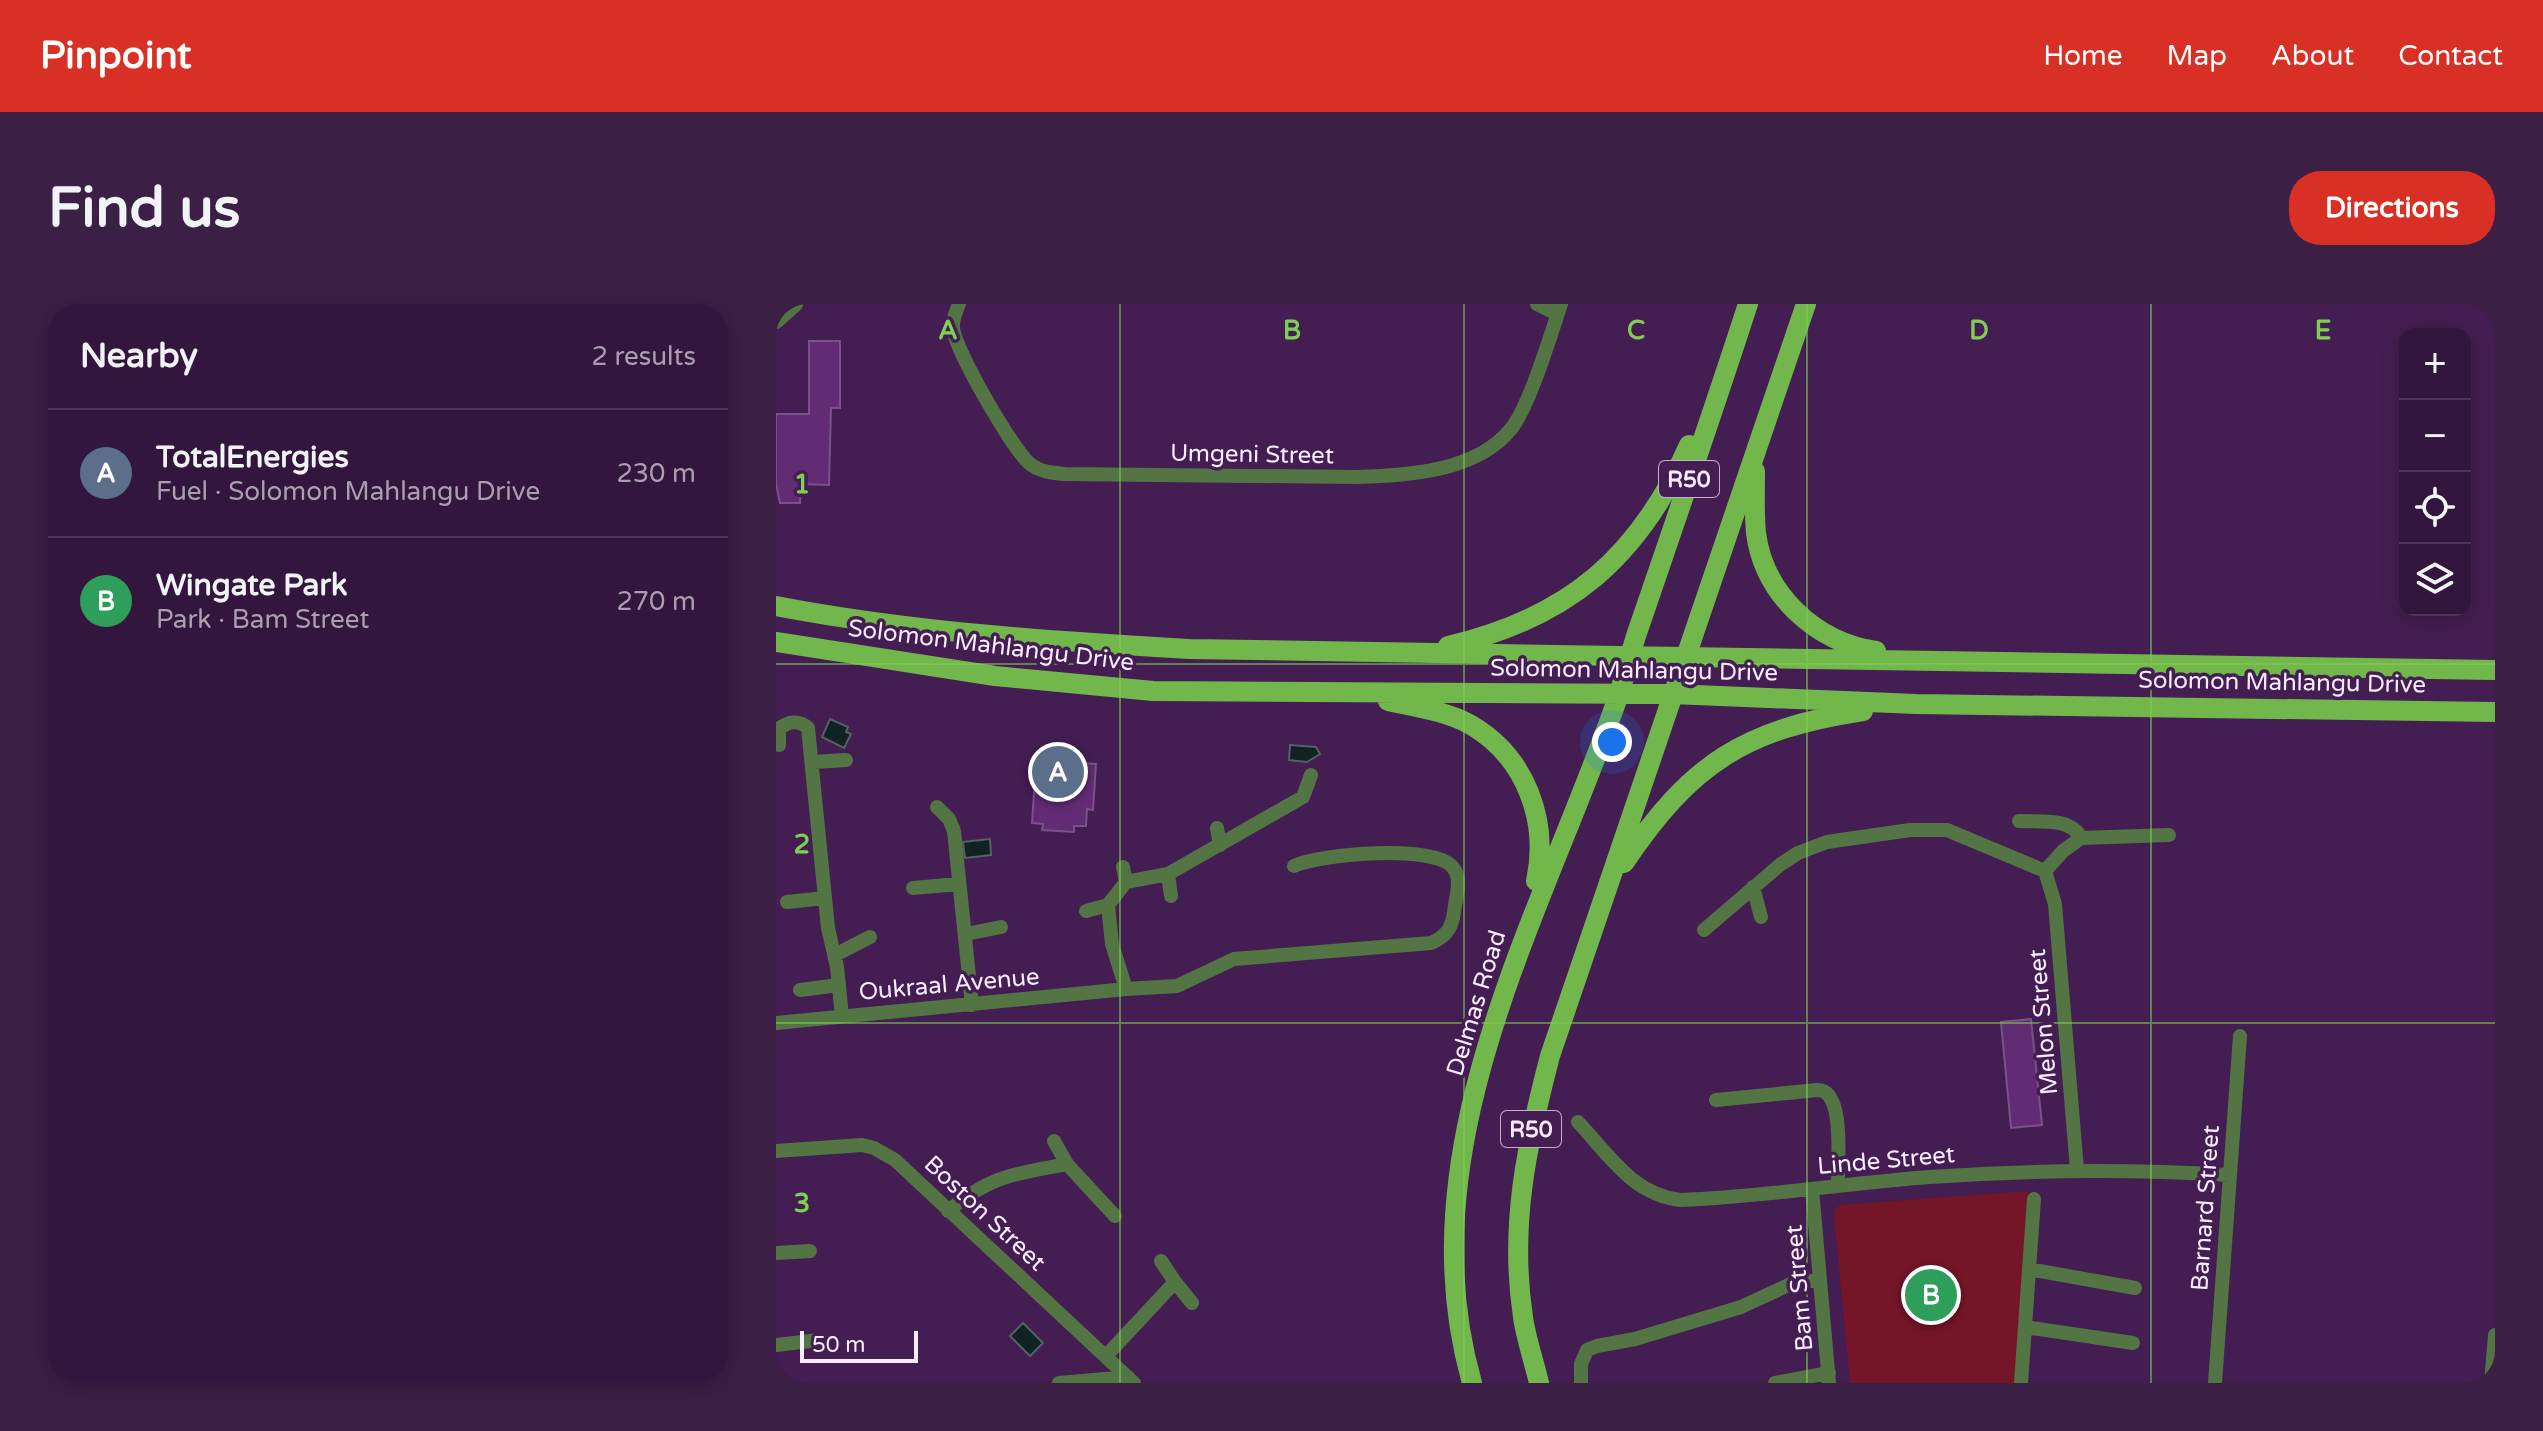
<!DOCTYPE html>
<html lang="en">
<head>
<meta charset="utf-8">
<style>
  body { margin:0; font-family:"Varela Round",sans-serif; background:#3b1f45; color:#f1f3f6 }
  .controls { position:absolute; right:24px; top:24px; display:grid; overflow:hidden; border-radius:16px; box-shadow:0 4px 20px #0003 }
  .controls button { width:72px; height:72px; display:grid; place-items:center; padding:0; border:0; border-bottom:2px solid #4e3558; background:#33163e; color:#f1f3f6; font:40px sans-serif }
  .scale { position:absolute; left:24px; bottom:20px; width:118px; box-sizing:border-box; padding-left:8px; border:4px solid #f9ecff; border-top:0; font-size:22px; line-height:28px; white-space:nowrap; color:#f9ecff; -webkit-text-stroke:6px #441e52; paint-order:stroke }
  .you { position:absolute; left:836px; top:438px; width:28px; height:28px; margin:-20px; border:6px solid #fff; border-radius:50%; background:#1a73e8; box-shadow:0 0 0 12px #1a73e833 }
  .badge { display:grid; place-items:center; width:52px; height:52px; border-radius:50%; background:#d93025; color:#fff; font-size:26px; font-weight:700 }
  .pin { position:absolute; translate:-50% -50%; border:4px solid #fff; box-shadow:0 2px 8px #0006 }
  .list { margin:0; padding:0; list-style:none }
  h2 { display:flex; justify-content:space-between; align-items:center; height:104px; margin:0; padding:0 32px; font-size:34px }
  h2 small { font-size:26px; font-weight:400; color:#a99fb0 }
  .list li { display:grid; grid-template-columns:52px 1fr auto; gap:24px; align-items:center; box-sizing:border-box; height:128px; padding:0 32px; border-top:2px solid #4e3558 }
  .list b { display:block; font-size:30px; white-space:nowrap }
  .list p { margin:0; font-size:26px; white-space:nowrap; color:#a99fb0 }
  .list em { font-size:26px; font-style:normal; color:#a99fb0 }
  .icon { flex:none; width:44px; height:44px; fill:none; stroke:currentColor; stroke-width:2; stroke-linecap:round; stroke-linejoin:round }
  .map { position:relative; flex:none; width:1719px; height:1079px; overflow:hidden; border-radius:32px }
  header { display:flex; align-items:center; gap:48px; box-sizing:border-box; height:112px; padding:0 40px; background:#d93025; color:#fff }
  header strong { font-size:38px }
  nav { display:flex; gap:44px; margin-inline-start:auto; font-size:28px }
  .intro { display:flex; align-items:center; justify-content:space-between; box-sizing:border-box; height:192px; padding:0 48px }
  h1 { margin:0; font-size:56px }
  .button { padding:20px 36px; border-radius:32px; background:#d93025; color:#fff; font-size:28px; font-weight:700 }
  main { display:flex; gap:48px; padding:0 48px }
  aside { flex:1; background:#33163e; border-radius:32px; box-shadow:0 4px 20px #0003 }
  .map>svg:first-child { display:block }
</style>
</head>
<body>
<header>
<strong>Pinpoint</strong>
<nav><a>Home</a><a>Map</a><a>About</a><a>Contact</a></nav>
</header>
<div class="intro"><h1>Find us</h1><a class="button">Directions</a></div>
<main>
<aside>
<h2>Nearby<small>2 results</small></h2>
<ul class="list">
<li><span class="badge" style="background:#5c6f8a">A</span><div><b>TotalEnergies</b><p>Fuel · Solomon Mahlangu Drive</p></div><em>230 m</em></li>
<li><span class="badge" style="background:#2e9e5b">B</span><div><b>Wingate Park</b><p>Park · Bam Street</p></div><em>270 m</em></li>
</ul>
</aside>
<div class="map">
<svg width="1719" height="1079" viewBox="0 0 1719 1079">
  <rect width="100%" height="100%" fill="#441e52"/>
  <path fill="#741628" d="M1252,887l-12,192h-166l-16,-168 2,-7 5,-3z"/>
  <path fill="#0f2323" stroke="#555f65" stroke-width="2" d="M54,415l18,8 -2,5 5,2 -7,14 -22,-11z
    M514,441l26,2 4,7 -13,8 -18,-2z
    M214,535l1,16 -26,3 -2,-16z
    M247,1019l20,20 -13,13 -20,-20z"/>
  <path fill="#622c75" stroke="#7a528a" stroke-width="2" d="M33,37h31v67h-9l-2,77 -28,-1 -1,19h-20l-4,-19v-70h33z
    M256,456l64,4 -3,46 -6,-1 -1,17h-12v6l-32,-2 1,-6 -11,-1 3,-45h-4z
    M1255,715l11,106 -31,3 -10,-106z"/>
  <g fill="none" stroke-linecap="round" stroke-linejoin="round">
    <path stroke="#537543" stroke-width="14" d="M183,0c-3,8 -7,16 -6,24 2,22 59,120 76,135 10,9 24,10 36,11l292,3c52,-2 119,-5 154,-48 18,-22 40,-95 50,-125
      M761,0l20,10
      M3,441v-16c9,-8 20,-9 29,-1l20,200 9,39 5,49
      M37,458l33,-2
      M161,503l12,12 5,12 18,174
      M1243,517c20,1 52,-4 62,17
      M441,524l3,17
      M347,563l3,15
      M1269,567l10,33 22,266
      M1269,567l18,-20 18,-13 88,-3
      M392,570l3,22
      M977,583l8,30
      M137,584l46,-4
      M11,598l38,-4
      M310,607l22,-6
      M928,626l77,-66 17,-11 29,-11 83,-12h37l98,41
      M190,630l35,-7
      M59,651l35,-18
      M350,685l-14,-45 -4,-39 18,-23 42,-8 135,-77 8,-22
      M24,686l39,-5
      M0,719l350,-34 51,-3 57,-27 197,-16c19,-8 22,-19 24,-38 2,-12 6,-26 -1,-36 -16,-26 -135,-15 -160,-3
      M940,796l101,-10c29,-1 20,75 21,96
      M802,818c31,33 55,73 103,78 83,-3 166,-17 249,-23 100,-7 199,-8 299,-2
      M278,837l13,23 48,52
      M0,847l86,-6 12,3 21,12 239,223
      M1036,885l17,194
      M172,907c43,-36 66,-37 119,-47
      M0,949l34,-2
      M1253,965l106,19
      M399,978l17,21
      M1249,1023l108,16
      M0,1041l43,-5
      M330,1052l69,-74 -14,-21
      M283,1079l69,-6
      M805,1079v-19l6,-14 10,-4 38,-7 106,-32 54,-25 25,-2
      M999,1079l54,-10
      M1245,1079l13,-184
      M1439,1079l25,-347
      M1715,1079l4,-48"/>
    <path stroke="#537543" stroke-width="16" d="M0,17l19,-17"/>
    <path stroke="#71b74b" stroke-width="20" d="M979,167c0,20 -1,41 1,62 8,62 60,109 120,118
      M0,302c136,26 274,35 413,43l1306,21
      M0,338l219,34 158,15 519,3 244,10 579,8
      M672,342c121,-28 191,-89 241,-201
      M612,397c27,6 58,10 83,24 55,32 78,96 65,156
      M848,559c67,-100 121,-134 239,-152
      M696,1079c-68,-239 72,-470 147,-689 6,-19 11,-39 17,-58 38,-111 76,-221 112,-332
      M763,1079c-5,-22 -13,-44 -16,-66 -14,-92 4,-173 27,-261l256,-752"/>
  </g>
  <path fill="none" stroke="#7fd052" stroke-width="2" stroke-opacity="0.55" d="M344,0v1079M688,0v1079M1031,0v1079M1375,0v1079M0,360h1719M0,719h1719"/>
  <g text-anchor="middle" stroke-width="7" stroke-linejoin="round" paint-order="stroke">
    <g fill="#441e52" stroke="#c3aecb" stroke-width="2">
      <rect x="883" y="157" width="60" height="36" rx="6"/>
      <rect x="725" y="807" width="60" height="36" rx="6"/>
    </g>
    <g font-size="22" font-weight="bold" fill="#f9ecff">
      <text x="913" y="183">R50</text>
      <text x="755" y="833">R50</text>
    </g>
    <g font-size="24" fill="#f9ecff" stroke="#441e52">
      <text transform="translate(476 150) rotate(1)" y="8">Umgeni Street</text>
      <text transform="translate(215 341) rotate(7)" y="8">Solomon Mahlangu Drive</text>
      <text transform="translate(858 366) rotate(1)" y="8">Solomon Mahlangu Drive</text>
      <text transform="translate(1506 378) rotate(1)" y="8">Solomon Mahlangu Drive</text>
      <text transform="translate(173 680) rotate(-5)" y="8">Oukraal Avenue</text>
      <text transform="translate(700 699) rotate(-73)" y="8">Delmas Road</text>
      <text transform="translate(1267 718) rotate(-95)" y="8">Melon Street</text>
      <text transform="translate(1110 856) rotate(-5)" y="8">Linde Street</text>
      <text transform="translate(1429 904) rotate(-86)" y="8">Barnard Street</text>
      <text transform="translate(209 909) rotate(43)" y="8">Boston Street</text>
      <text transform="translate(1023 984) rotate(-95)" y="8">Bam Street</text>
    </g>
  </g>
  <g font-size="26" text-anchor="middle" font-weight="bold" fill="#7fd052" stroke="#441e52" stroke-width="7" stroke-linejoin="round" paint-order="stroke">
    <text x="172" y="35">A</text>
    <text x="516" y="35">B</text>
    <text x="860" y="35">C</text>
    <text x="1203" y="35">D</text>
    <text x="1547" y="35">E</text>
    <text x="26" y="189">1</text>
    <text x="26" y="549">2</text>
    <text x="26" y="908">3</text>
  </g>
</svg>
<div class="controls">
<button>+</button>
<button>−</button>
<button><svg class="icon" aria-label="locate" viewBox="0 0 24 24"><circle cx="12" cy="12" r="6"/><path d="M12 2v4M12 18v4M2 12h4M18 12h4"/></svg></button>
<button><svg class="icon" aria-label="layers" viewBox="0 0 24 24"><path d="M12 4l9 5-9 5-9-5zM3 14l9 5 9-5"/></svg></button>
</div>
<div class="scale">50 m</div>
<div class="you"></div>
<div class="pin badge" style="left:282px;top:468px;background:#5c6f8a">A</div>
<div class="pin badge" style="left:1155px;top:991px;background:#2e9e5b">B</div>
</div>
</main>
</body>
</html>
